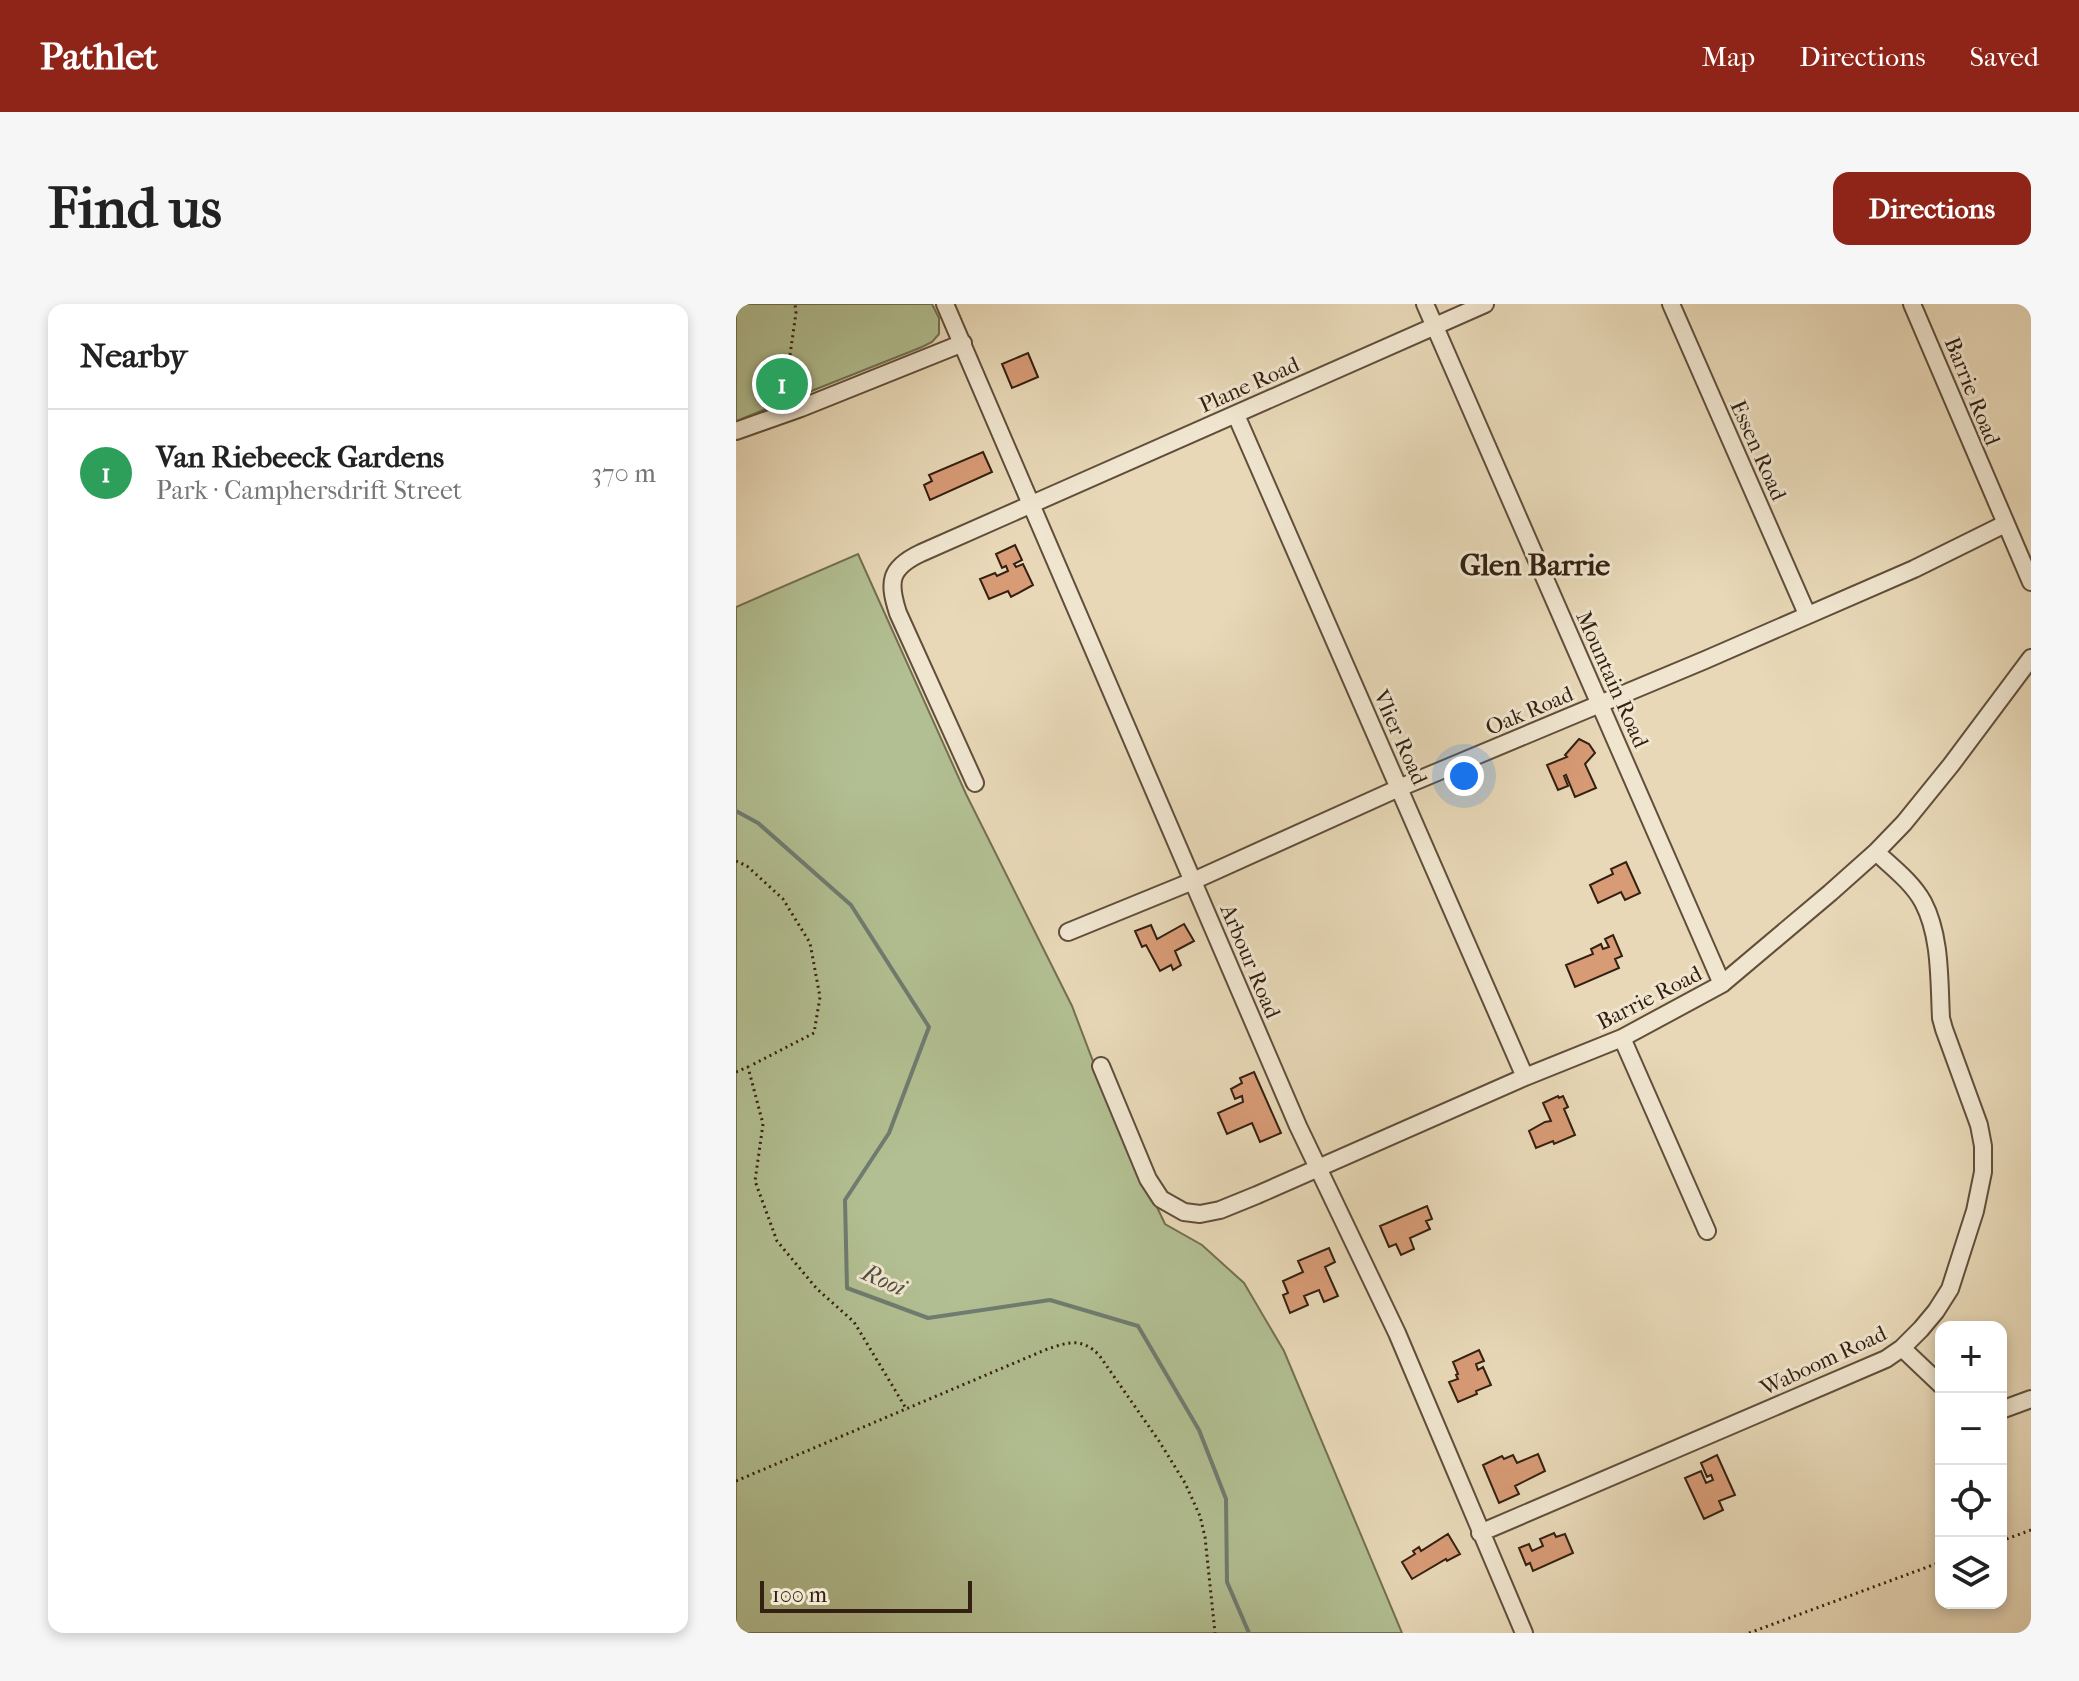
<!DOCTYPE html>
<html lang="en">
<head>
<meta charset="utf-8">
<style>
  body { margin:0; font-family:"IM FELL French Canon",serif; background:#f6f6f6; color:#222 }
  .controls { position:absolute; right:24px; bottom:24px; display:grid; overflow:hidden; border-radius:16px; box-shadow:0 4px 12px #0003 }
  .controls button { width:72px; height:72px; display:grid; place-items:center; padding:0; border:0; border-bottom:2px solid #e0e0e0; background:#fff; color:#222; font:40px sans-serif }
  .scale { position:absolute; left:24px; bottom:20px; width:212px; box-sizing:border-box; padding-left:8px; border:4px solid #342012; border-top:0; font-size:22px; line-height:28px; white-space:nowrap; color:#342012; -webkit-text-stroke:6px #f0e6d0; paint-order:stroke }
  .you { position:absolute; left:728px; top:472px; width:28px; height:28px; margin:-20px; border:6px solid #fff; border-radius:50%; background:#1a73e8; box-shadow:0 0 0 12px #1a73e833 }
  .badge { display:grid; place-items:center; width:52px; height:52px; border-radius:50%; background:#8f2418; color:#fff; font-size:26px; font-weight:700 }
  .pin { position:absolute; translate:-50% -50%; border:4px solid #fff; box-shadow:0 2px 8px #0006 }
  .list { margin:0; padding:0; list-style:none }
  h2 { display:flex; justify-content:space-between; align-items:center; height:104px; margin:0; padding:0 32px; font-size:34px }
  h2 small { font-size:26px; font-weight:400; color:#767676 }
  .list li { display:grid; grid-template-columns:52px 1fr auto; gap:24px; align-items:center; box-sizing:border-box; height:128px; padding:0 32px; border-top:2px solid #e0e0e0 }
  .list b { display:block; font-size:30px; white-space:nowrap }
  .list p { margin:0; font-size:26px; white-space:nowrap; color:#767676 }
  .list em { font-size:26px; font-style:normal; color:#767676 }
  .icon { flex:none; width:44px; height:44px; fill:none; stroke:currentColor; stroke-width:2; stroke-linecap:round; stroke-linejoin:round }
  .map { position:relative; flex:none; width:1295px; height:1329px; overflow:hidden; border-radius:16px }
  header { display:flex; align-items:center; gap:48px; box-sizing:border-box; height:112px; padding:0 40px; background:#8f2418; color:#fff }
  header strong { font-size:38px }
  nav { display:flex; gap:44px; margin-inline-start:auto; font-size:28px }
  .intro { display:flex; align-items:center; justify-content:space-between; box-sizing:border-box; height:192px; padding:0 48px }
  h1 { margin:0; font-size:56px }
  .button { padding:20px 36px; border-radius:16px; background:#8f2418; color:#fff; font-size:28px; font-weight:700 }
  main { display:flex; gap:48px; padding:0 48px }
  aside { flex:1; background:#fff; border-radius:16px; box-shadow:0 4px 12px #0003 }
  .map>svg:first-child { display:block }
</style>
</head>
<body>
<header>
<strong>Pathlet</strong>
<nav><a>Map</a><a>Directions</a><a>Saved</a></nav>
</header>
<div class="intro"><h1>Find us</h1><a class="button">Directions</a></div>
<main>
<aside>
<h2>Nearby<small></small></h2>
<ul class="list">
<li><span class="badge" style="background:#2e9e5b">1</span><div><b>Van Riebeeck Gardens</b><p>Park · Camphersdrift Street</p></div><em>370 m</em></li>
</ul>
</aside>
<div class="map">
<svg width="1295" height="1329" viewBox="0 0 1295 1329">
  <rect width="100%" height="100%" fill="#e8d8b7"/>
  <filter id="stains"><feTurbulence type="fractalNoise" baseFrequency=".0025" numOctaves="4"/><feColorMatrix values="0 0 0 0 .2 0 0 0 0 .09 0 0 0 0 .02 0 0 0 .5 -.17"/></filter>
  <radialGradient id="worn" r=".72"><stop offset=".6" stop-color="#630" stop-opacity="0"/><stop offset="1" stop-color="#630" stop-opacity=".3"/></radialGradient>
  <path fill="#b2bf92" stroke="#737052" stroke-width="2" d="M0,0h196l7,14v16l-7,8 -10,5 -186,74z
    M122,250l108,240 106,212 43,113 50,105 37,21 42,38 40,68 118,282h-664l-2,-4v-1022z"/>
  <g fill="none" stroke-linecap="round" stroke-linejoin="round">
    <path stroke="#6f7c70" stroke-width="4" d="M0,507l22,12 93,82 78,122 -40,106 -44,67 2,88 81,30 122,-18 88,26 61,104 27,69 1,83 22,51"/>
  </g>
  <path fill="#d79b76" stroke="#342012" stroke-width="2" d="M292,49l10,24 -26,11 -10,-24z
    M247,148l9,20 -62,28 -6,-15 8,-4 -3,-6z
    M279,241l7,15 -8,4 2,3 7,-3 10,21 -22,12 -3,-6 -19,8 -9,-20 15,-6 2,3 11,-5 -2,-5 -4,2 -6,-14z
    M843,435l10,5 6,9 -10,11 11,24 -21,9 -9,-22 -2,1 4,10 -10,4 -11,-25 20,-8 -2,-2z
    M890,558l14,31 -15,7 -4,-8 -23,11 -8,-18 23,-11 -2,-5z
    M448,620l10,17 -19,10 6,14 -8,5 -2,-5 -11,6 -14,-26 -4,2 -7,-16 16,-6 6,14z
    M877,631l9,21 -7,3 4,9 -44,19 -9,-22 27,-11 -2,-5 10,-5 2,5 6,-2 -4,-8z
    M518,768l27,61 -21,9 -8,-19 -25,11 -9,-21 25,-11 -1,-6 -7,3 -4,-10 11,-6 -2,-5z
    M822,792l1,2 4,-2 5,11 -4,2 11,26 -21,9 -1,-3 -17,7 -7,-17 16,-9 6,-1 -8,-18z
    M691,902l5,13 -6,2 4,8 -20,9 4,11 -13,6 -5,-11 -7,3 -9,-21z
    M593,944l6,14 -10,5 13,29 -14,6 -5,-12 -15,6 4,9 -18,8 -7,-18 5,-2 -5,-12 20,-9 -5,-11z
    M743,1046l5,11 -8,3 2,6 5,-3 8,18 -15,6 1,3 -19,8 -9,-20 9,-3 -2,-4 2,-1 -5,-12z
    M802,1150l7,17 -30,15 4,8 -20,9 -16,-38 19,-9 2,3 9,-4 4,8z
    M981,1151l18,40 -16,6 4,9 -19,9 -19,-41 16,-7 5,12 7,-3 -2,-5 -4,2 -6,-14z
    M818,1229l2,4 9,-3 8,19 -40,18 -3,-8 -4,2 -7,-17 10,-4 3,7 11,-5 -3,-7z
    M712,1230l12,20 -13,7 -1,-2 -34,20 -10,-17 13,-8 -2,-3 6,-4 2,4z"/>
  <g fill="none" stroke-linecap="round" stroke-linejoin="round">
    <defs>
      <path id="street" d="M209,0l353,822 99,207 127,300
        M689,0l297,680
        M935,0l136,310
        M1176,0l119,278
        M500,111l289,662
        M0,127l65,-23 162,-65
        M239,479l-77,-170c-10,-31 -9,-45 23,-60l564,-249
        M332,628l125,-51 206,-93 306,-128 209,-91 91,-45
        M886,734l85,193
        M365,762l47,113 13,20 23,13 16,2 20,-4 37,-15 268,-118 97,-39 100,-54 108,-91 46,-41 28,-29 47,-58 80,-107
        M1166,1044l39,37
        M1265,1106l30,-11
        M744,1229l406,-174 16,-11 19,-19 15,-18 14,-22 25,-78 8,-39v-26l-4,-21 -35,-96 -3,-11c-2,-38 0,-82 -18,-116 -11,-20 -31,-35 -47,-50"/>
    </defs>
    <use href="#street" stroke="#614e3b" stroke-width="20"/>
    <path stroke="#342012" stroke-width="3" stroke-dasharray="2 4" stroke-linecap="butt" d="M54,51l6,-42 -1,-9
      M0,557l11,5 36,33 27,44 10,54 -6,36 -64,33
      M0,768l12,-5 15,57 -8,57 22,60 40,48 37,33 53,88
      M0,1177l309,-131c23,-8 36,-13 54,5l60,86 26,42 15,33 5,21 10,96
      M1265,1237l30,-11
      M1013,1329l192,-71"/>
    <use href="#street" stroke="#f0e6d0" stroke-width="16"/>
  </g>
  <g text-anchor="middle" stroke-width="6" stroke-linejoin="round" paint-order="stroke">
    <g font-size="22" fill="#342012" stroke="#f0e6d0">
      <text transform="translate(513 80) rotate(-24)" y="8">Plane Road</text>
      <text transform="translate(1237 87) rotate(68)" y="8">Barrie Road</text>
      <text transform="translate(1023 146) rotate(66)" y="8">Essen Road</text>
      <text transform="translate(877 375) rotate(66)" y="8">Mountain Road</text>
      <text transform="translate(793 406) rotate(-23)" y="8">Oak Road</text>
      <text transform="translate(665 433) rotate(66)" y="8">Vlier Road</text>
      <text transform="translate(515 657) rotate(67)" y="8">Arbour Road</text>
      <text transform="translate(913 693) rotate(-27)" y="8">Barrie Road</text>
      <text transform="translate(1087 1056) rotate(-25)" y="8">Waboom Road</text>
    </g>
    <g font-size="24" font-style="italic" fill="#524e41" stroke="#f0e6d0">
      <text transform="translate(148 976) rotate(24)" y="8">Rooi</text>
    </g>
    <g font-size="30" font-weight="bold" fill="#342012" stroke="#f0e6d0">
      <text x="799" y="271">Glen Barrie</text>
    </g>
  </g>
  <rect width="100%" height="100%" filter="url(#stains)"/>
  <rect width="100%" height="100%" fill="url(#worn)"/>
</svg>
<div class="controls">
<button>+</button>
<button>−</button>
<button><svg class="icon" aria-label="locate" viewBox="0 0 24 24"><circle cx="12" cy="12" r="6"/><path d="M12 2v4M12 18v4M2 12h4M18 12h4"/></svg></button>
<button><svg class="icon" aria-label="layers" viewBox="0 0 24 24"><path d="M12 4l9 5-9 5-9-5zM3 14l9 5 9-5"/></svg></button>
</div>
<div class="scale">100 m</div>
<div class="you"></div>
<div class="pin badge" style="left:46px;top:80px;background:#2e9e5b">1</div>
</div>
</main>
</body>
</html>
